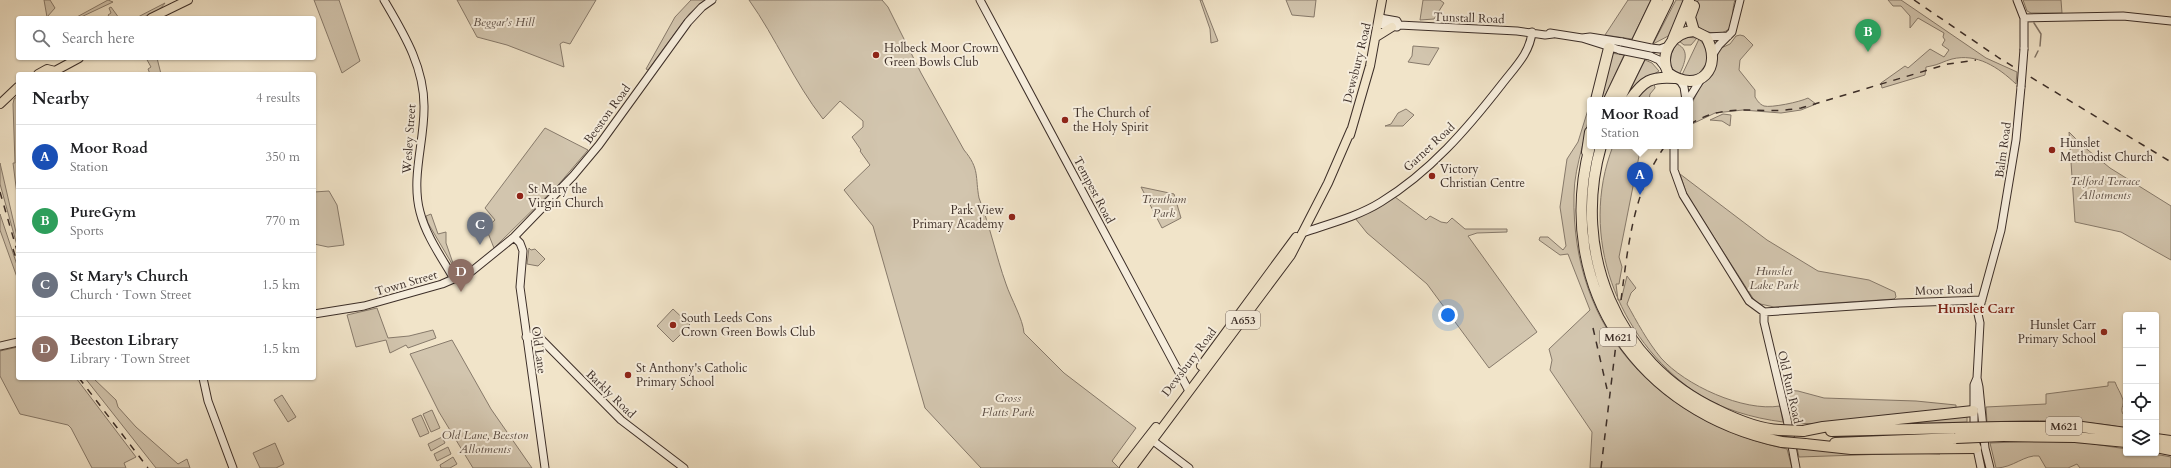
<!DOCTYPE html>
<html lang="en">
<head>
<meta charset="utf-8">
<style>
  body { margin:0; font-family:Cardo,serif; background:#f6f6f6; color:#202124 }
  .controls { position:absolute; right:12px; bottom:12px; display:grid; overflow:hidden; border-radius:4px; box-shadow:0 1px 3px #0004 }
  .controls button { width:36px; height:36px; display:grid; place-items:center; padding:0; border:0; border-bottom:1px solid #e0e0e0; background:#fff; color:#202124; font:20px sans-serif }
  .you { position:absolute; left:1448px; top:315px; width:14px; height:14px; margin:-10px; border:3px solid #fff; border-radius:50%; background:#1a73e8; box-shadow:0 0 0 6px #1a73e833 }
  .badge { display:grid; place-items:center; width:26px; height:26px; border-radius:50%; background:#8f2418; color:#fff; font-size:13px; font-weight:700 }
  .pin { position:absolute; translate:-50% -33px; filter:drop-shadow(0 1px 2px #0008) }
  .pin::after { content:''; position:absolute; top:21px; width:14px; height:12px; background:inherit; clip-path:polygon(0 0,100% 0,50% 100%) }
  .popup { position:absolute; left:1587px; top:97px; width:106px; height:52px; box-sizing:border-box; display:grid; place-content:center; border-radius:4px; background:#fff; filter:drop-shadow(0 1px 3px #0005); font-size:13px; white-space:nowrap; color:#757577 }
  .popup b { font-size:15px; color:#202124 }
  .popup::after { content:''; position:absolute; left:50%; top:100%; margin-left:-8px; border:8px solid transparent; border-top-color:#fff }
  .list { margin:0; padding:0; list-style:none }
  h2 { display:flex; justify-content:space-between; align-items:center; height:52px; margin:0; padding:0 16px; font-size:17px }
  h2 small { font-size:13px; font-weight:400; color:#757577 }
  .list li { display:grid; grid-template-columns:26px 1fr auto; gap:12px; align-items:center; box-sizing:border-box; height:64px; padding:0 16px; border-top:1px solid #e0e0e0 }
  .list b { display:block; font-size:15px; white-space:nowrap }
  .list p { margin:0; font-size:13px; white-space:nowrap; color:#757577 }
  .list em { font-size:13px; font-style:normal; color:#757577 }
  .icon { flex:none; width:22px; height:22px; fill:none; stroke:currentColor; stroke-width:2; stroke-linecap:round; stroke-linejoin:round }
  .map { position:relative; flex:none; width:2171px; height:468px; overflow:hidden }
  .search { position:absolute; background:#fff; box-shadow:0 1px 3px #0004; left:16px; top:16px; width:300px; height:44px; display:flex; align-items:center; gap:10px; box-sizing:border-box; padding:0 14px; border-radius:4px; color:#757577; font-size:15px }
  .panel { position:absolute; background:#fff; box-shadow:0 1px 3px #0004; left:16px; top:72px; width:300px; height:308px; border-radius:4px }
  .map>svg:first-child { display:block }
</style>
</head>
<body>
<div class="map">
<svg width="2171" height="468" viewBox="0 0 2171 468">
  <rect width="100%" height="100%" fill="#f1e4c9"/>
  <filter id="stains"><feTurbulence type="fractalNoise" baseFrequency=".005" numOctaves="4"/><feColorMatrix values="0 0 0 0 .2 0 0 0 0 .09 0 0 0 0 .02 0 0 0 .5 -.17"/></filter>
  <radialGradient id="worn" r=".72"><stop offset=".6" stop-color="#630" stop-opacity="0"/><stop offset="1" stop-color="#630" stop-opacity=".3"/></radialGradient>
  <path fill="#d2c5ae" stroke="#877a6b" d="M44,0h6l5,8 -8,9z
    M108,0l5,2 -34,16h-4z
    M314,0h25l21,61 -18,12z
    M457,0h139l-26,44 -7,-2 -3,2 4,23 -57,-22 -30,-8z
    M691,0h14l-16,14 -41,56 -2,-1 29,-52z
    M749,0h133l6,7 33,66 43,77c16,19 11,27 15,48 11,28 17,58 27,86 5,15 17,35 18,49l40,40 72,55 -24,33 7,7h-138l-56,-60 -52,-182 -29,-36 26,-25 -10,-14 1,-1 -9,-13 11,-10v-6l-23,-20 -17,18c-29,-37 -47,-81 -74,-119z
    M1200,0h2l16,41 -7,2 -1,-14z
    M1286,0h30l-2,17 -22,-2z
    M1423,0h17l4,3 -10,16 -14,1z
    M1628,0h23l-19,39 -27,-4z
    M1676,0h10l-14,34 -19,10z
    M1698,0h37c-5,14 2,34 -19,33 -8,0 -15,-3 -20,-9l-1,-13z
    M1888,0h13l85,58 31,14 -1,12c-18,-17 -39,-31 -64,-25 -8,2 -14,6 -21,7l-5,1 -1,8 -43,13 -1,-5 24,-17 3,2 22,-19 14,8 5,-7 -7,-5 3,-5 -2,-3 1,-4 -26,-15 -8,10v-12l-9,-10h-8z
    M2023,0h38l1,13h-31l-4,-2z
    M165,3c-4,7 -18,15 -29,15z
    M111,7l8,11h-9l-2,-3 3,-2 -2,-5z
    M1740,35l4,1 9,9 -13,15 -1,10 16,20v7c2,3 4,7 9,9 7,2 36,-4 44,-8l8,6 -15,6 -20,3 -38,-3 -28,3 -25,12v-18l9,-18 16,-22 4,-18 11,-5 6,-8z
    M1685,37l12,1 -6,7h-7l-5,-4z
    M1699,39l8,9v15l-10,13 -16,1z
    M1677,44c14,6 7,21 2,31 -12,-8 -11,-21 -2,-31z
    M1413,46l26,2 -10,17 -21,-3 4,-6z
    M1611,53l13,2 -21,45h-5z
    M146,58h11l4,16h-11l-2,-5 3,-2z
    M1604,58l-10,42h-4c0,32 -16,63 -16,95 -3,136 85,227 213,254l5,19h-202l2,-36 -42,-62 2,-10 -3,-11 41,-39 -22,-56 -8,1 -21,-15 1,-3h8l15,13 3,-4 -6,-39 7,-48 11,-17z
    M1645,60l7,3 7,8 -16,10 -18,19z
    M1654,83l1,5 -5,6 -1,6h-13l10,-13z
    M18,96v106l-5,-39h2l-2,-59 1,-5z
    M1406,109l8,6 -11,11h-18l6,-2 7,-11z
    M1723,114l8,1 -1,11 -8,-5 -12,-1z
    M545,128l43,22 -29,34 -65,64 -8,-20 9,-8 -10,-12z
    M2069,132l14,14 27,22 61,38v54l-50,-28 -46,-10z
    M1613,146h28l-22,111 3,10 -3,17h-3l2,16h3l6,-24 9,12 -5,5 -4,11c10,18 20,37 34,54 24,27 82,54 119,48l3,16c-31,-4 -62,-13 -88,-30 -78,-54 -117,-156 -82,-246z
    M0,163l18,78v8l-18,-65z
    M1680,174l87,66 51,31 51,9 26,12 1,5 -2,2 -120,8 -18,-4 -69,-108z
    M1141,187l33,7 7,24 -19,10z
    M329,191l8,14 7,40 -16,2 -14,-3v-52z
    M1395,197l31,23 4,-4 11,6 6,1 5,-5 13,11h42v3l-30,1 -9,3 69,96 -48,36 -62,-84 -60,-51 -12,-15z
    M0,214l18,54v12l-18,-50z
    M431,214l7,20 8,-2v11l9,26 -27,-46 -2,-7z
    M529,248l2,2 4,-1 10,10 -7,7 -11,-2z
    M377,308l11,30 21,-2 24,-6 3,8 -28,10 -2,-3 -16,8 -4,-13 -30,7 -9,-32z
    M673,309l17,16 -17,17 -16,-16z
    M452,340l39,69 41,59h-59l-34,-56 -29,-58z
    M18,347v31h58l60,79 -12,6 2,5h-34l-21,-40 -3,-3 -48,-11 -20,-38v-25z
    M85,378h8l23,22 2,7 18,20 42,37 9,-5 3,9h-34z
    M2108,382h7c2,6 6,11 8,18 1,6 -3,9 0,14l3,-1v15c-46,-9 -92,-8 -139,-6l-1,-15 60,-3v-10l62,-8z
    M1785,390l13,1 26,7 92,3 40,4v5l-135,14 -30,-1z
    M282,395l14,22 -8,5 -14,-22z
    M432,410l8,18 -9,4 -8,-18z
    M421,415l8,18 -9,4 -8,-18z
    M1967,415v7l-109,3z
    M442,437l3,6 -14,8 -3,-7z
    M2041,441l46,2 39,6v4h23l22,4v11h-91l-3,-4 -9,4h-22l-7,-12c-14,-2 -26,12 -43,12l-6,-25z
    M275,443l9,21 -8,4h-16l-7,-15z
    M448,447l3,7 -14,7 -3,-7z
    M1797,448l43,3h99l1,3 -24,-1 -117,4z
    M453,457l4,7 -7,4h-9l-1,-3z"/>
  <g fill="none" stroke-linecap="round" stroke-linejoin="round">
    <path stroke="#837668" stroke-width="1.5" d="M2034,23l7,11 -1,12
      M2035,57l3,-6"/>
    <defs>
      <path id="secondary" d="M384,0c20,34 41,68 40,109 0,34 -13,69 -4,103 6,24 22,46 34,67
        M980,0l209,391
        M2017,0l7,18v31
        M1380,18l17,3 2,4
        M2024,18l99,-2 48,5
        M1379,24l18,3 2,-2 118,6 28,4 8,-1
        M1550,33l32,5 38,12
        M1706,37l22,-1
        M1582,38l8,-1 32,5
        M1651,48l9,1 8,-3
        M1713,54l6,-9 13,-13 8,-32
        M1650,56l9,4 7,9
        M1679,79l5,8 2,13
        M1688,100l13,-21
        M1674,146v24l9,25 66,106 15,11 135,-9 83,-3
        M1302,233c26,-9 55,-16 79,-31 49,-30 86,-73 121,-118 13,-17 28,-31 30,-52
        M514,237l6,6 3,8 -3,36 25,181
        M1764,312v10l23,97 9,49
        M314,314l50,-8 78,-22 30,-13 42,-34 59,-61 26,-31 89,-123 14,-15 10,-7
        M526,337l8,-1 7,3 80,81 63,48
        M0,346l18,-4
        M203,378l5,23 25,67
        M1974,431v-46l3,-7
        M1148,437l41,31
        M1976,444l5,24
        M1990,468l-5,-20 -6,-61 -2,-9 3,-55 -2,-9 23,-84 15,-90 5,-53"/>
      <path id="primary" d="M151,18l37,-18
        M1376,37l16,-10
        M38,74l9,-5 8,2 24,-13
        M0,104l18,-17
        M1350,135l20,-69 12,-66
        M1201,366l95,-129
        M1124,468l32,-41
        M1132,468l159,-213 37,-72 23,-53"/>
      <path id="highway" d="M1694,6l-4,11 4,14
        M1694,31l12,6c18,31 -7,58 -38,36 -9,-19 4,-41 26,-42z
        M1673,39l16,-39
        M1596,100l13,-52
        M1609,100l48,-100
        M1619,100l49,-100
        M1630,100c13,-19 21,-24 45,-22
        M1590,146c-37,142 50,267 192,296
        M1601,146c-30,105 15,217 116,264 20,10 41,19 63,20
        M1587,152l3,-20
        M2002,427h80l44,6
        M1803,431l20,-4 150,-16
        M1831,431l123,-3
        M2003,436l72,1 51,5
        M2156,439l15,2
        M1835,443l121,-5
        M1805,444l46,5 125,-1
        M2156,447l15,3"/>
    </defs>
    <use href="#secondary" stroke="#3c2e28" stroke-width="9"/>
    <use href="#primary" stroke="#3c2e28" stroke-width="10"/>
    <use href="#highway" stroke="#3c2e28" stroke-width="12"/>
    <use href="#secondary" stroke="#f6eddc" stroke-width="7"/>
    <use href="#primary" stroke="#f1e4c9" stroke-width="8"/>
    <use href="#highway" stroke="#f1e4c9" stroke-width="10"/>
    <path stroke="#3c2e28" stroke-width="1.5" stroke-dasharray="7 7" stroke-linecap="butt" d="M1914,0l85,58 172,104
      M1690,124c40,-24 68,-8 111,-16l147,-44 28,-4
      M0,192l18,62
      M13,249l5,15
      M1621,300c7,-53 12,-109 44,-154
      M1593,328l14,61
      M79,378l69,90
      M1601,468l15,-124"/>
    <defs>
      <path id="secondary-bridge" d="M1622,42l29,6
        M1620,50l30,6
        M2021,87l3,-38"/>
      <path id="highway-bridge" d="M1954,428l48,-1
        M1780,430l23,1
        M1956,438l47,-2
        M1782,442l23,2"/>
    </defs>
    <use href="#secondary-bridge" stroke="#3c2e28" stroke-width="9" stroke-linecap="butt"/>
    <use href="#highway-bridge" stroke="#3c2e28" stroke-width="12" stroke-linecap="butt"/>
    <use href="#secondary-bridge" stroke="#f6eddc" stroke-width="7"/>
    <use href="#highway-bridge" stroke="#f1e4c9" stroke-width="10"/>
  </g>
  <g fill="#8f2418" stroke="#f6eddc" stroke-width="1.5">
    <circle cx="876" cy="55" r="4"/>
    <circle cx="1065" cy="120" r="4"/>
    <circle cx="2052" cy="150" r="4"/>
    <circle cx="1432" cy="176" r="4"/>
    <circle cx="520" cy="196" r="4"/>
    <circle cx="1012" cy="217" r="4"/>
    <circle cx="673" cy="325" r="4"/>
    <circle cx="2104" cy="332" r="4"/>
    <circle cx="628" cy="375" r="4"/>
  </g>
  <g text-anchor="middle" stroke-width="4" stroke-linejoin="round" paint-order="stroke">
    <g fill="#f6eddc" stroke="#74675e" stroke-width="1">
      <rect x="1226" y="311" width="34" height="18" rx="3"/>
      <rect x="1600" y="328" width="36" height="18" rx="3"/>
      <rect x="2046" y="417" width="36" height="18" rx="3"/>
    </g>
    <g font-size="11" font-weight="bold" fill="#3c2e28">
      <text x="1243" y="324">A653</text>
      <text x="1618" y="341">M621</text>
      <text x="2064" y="430">M621</text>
    </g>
    <g font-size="12" fill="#3c2e28" stroke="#f6eddc">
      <text transform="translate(1469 18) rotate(2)" y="4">Tunstall Road</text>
      <text transform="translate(1357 63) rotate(-76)" y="4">Dewsbury Road</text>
      <text transform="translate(607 114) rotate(-54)" y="4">Beeston Road</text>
      <text transform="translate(409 139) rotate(-86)" y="4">Wesley Street</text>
      <text transform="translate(1429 147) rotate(-43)" y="4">Garnet Road</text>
      <text transform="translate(2003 150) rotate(-82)" y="4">Balm Road</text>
      <text transform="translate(1094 190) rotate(62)" y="4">Tempest Road</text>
      <text transform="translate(406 283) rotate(-16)" y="4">Town Street</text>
      <text transform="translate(1944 290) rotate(-2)" y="4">Moor Road</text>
      <text transform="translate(539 350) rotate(82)" y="4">Old Lane</text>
      <text transform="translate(1189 362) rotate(-53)" y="4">Dewsbury Road</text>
      <text transform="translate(1790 387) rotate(77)" y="4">Old Run Road</text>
      <text transform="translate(611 394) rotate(44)" y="4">Barkly Road</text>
    </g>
    <g font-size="12" font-style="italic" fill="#5a4c43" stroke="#f6eddc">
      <text x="504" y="26">Beggar's Hill</text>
      <text x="2105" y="185">Telford Terrace<tspan x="2105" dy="14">Allotments</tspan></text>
      <text x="1164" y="203">Trentham<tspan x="1164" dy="14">Park</tspan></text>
      <text x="1774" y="275">Hunslet<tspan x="1774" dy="14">Lake Park</tspan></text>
      <text x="1008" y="402">Cross<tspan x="1008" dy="14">Flatts Park</tspan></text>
      <text x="485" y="439">Old Lane, Beeston<tspan x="485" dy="14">Allotments</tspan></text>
    </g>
    <g font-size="12" fill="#3c2e28" stroke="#f6eddc" text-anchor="start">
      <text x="884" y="52">Holbeck Moor Crown<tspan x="884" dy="14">Green Bowls Club</tspan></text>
      <text x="1073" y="117">The Church of<tspan x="1073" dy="14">the Holy Spirit</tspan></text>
      <text x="2060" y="147">Hunslet<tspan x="2060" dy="14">Methodist Church</tspan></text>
      <text x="1440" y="173">Victory<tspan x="1440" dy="14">Christian Centre</tspan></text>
      <text x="528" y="193">St Mary the<tspan x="528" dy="14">Virgin Church</tspan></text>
      <text x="1004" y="214" text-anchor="end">Park View<tspan x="1004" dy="14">Primary Academy</tspan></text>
      <text x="681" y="322">South Leeds Cons<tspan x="681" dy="14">Crown Green Bowls Club</tspan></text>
      <text x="2096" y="329" text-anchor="end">Hunslet Carr<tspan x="2096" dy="14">Primary School</tspan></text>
      <text x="636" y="372">St Anthony's Catholic<tspan x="636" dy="14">Primary School</tspan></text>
    </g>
    <g font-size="13" font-weight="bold" fill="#7a1f14" stroke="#f6eddc">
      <text x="1976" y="313">Hunslet Carr</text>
    </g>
  </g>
  <rect width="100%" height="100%" filter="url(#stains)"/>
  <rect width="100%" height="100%" fill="url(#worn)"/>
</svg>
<div class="controls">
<button>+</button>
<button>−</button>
<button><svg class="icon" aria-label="locate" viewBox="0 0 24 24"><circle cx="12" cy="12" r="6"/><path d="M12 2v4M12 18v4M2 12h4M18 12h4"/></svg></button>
<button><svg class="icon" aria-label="layers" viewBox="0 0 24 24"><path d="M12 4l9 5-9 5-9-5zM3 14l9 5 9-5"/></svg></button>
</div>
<div class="you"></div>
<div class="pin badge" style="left:1640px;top:195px;background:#1a4fb4">A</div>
<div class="popup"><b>Moor Road</b>Station</div>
<div class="pin badge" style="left:1868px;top:52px;background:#2e9e5b">B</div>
<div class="pin badge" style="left:480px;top:245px;background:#6b7280">C</div>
<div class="pin badge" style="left:461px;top:292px;background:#8d6e63">D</div>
<div class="search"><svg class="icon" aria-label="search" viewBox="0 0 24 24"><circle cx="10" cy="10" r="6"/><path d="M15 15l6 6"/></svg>Search here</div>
<section class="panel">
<h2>Nearby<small>4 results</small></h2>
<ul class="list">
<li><span class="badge" style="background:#1a4fb4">A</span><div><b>Moor Road</b><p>Station</p></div><em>350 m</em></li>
<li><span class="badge" style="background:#2e9e5b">B</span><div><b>PureGym</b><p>Sports</p></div><em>770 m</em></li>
<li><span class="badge" style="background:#6b7280">C</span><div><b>St Mary's Church</b><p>Church · Town Street</p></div><em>1.5 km</em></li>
<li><span class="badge" style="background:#8d6e63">D</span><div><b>Beeston Library</b><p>Library · Town Street</p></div><em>1.5 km</em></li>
</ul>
</section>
</div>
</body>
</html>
